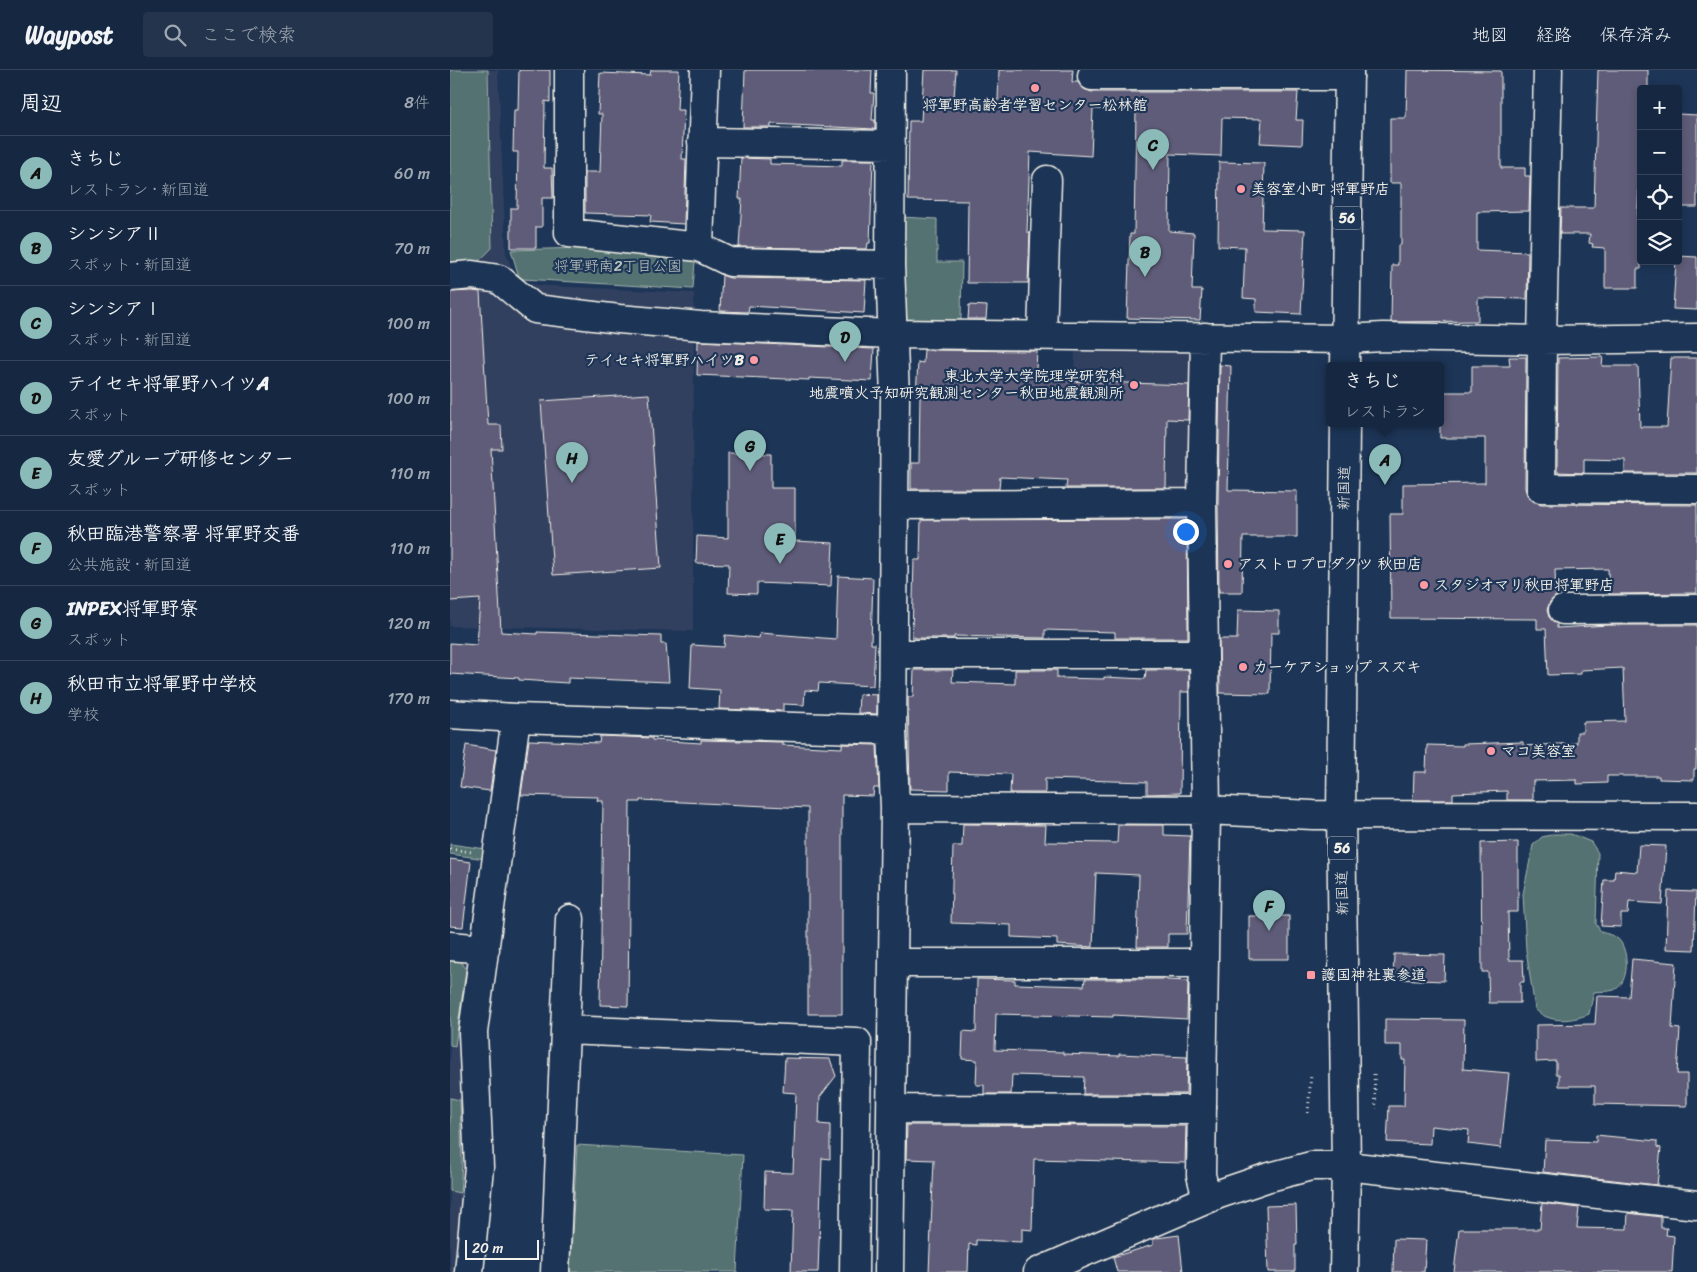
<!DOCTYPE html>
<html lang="ja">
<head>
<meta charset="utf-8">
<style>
  body { margin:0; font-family:Sriracha,"Klee One",sans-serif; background:#23344c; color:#f1f3f6 }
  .controls { position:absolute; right:15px; top:15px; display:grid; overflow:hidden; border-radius:5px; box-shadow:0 2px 8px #0003 }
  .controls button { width:45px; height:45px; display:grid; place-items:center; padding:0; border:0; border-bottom:1px solid #35445a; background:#162841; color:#f1f3f6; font:25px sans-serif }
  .scale { position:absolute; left:15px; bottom:12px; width:74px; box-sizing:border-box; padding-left:5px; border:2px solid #f4f1e8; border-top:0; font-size:14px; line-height:18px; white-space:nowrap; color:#f4f1e8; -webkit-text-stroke:4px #1d3557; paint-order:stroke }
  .you { position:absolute; left:735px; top:461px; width:18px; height:18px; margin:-12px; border:4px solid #fff; border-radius:50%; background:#1a73e8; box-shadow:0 0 0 8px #1a73e833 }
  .badge { display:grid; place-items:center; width:32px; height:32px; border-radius:50%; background:#8bbbb9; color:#111; font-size:16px; font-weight:700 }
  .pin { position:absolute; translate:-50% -41px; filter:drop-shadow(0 1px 2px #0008) }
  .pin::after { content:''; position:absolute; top:26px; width:18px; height:15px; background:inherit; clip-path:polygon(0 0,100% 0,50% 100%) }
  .popup { position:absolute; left:876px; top:292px; width:118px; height:65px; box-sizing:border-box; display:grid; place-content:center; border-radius:5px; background:#162841; filter:drop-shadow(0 1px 4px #0005); font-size:16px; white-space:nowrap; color:#9ea6b1 }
  .popup b { font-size:19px; color:#f1f3f6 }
  .popup::after { content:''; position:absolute; left:50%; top:100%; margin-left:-10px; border:10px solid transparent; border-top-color:#162841 }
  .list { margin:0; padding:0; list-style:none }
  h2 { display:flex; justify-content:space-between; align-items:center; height:65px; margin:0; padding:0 20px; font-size:21px }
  h2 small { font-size:16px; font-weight:400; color:#9ea6b1 }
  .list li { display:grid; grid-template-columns:32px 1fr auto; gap:15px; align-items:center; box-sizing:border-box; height:75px; padding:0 20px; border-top:1px solid #35445a }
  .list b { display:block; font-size:19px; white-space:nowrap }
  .list p { margin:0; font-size:16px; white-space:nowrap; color:#9ea6b1 }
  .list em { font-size:16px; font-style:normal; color:#9ea6b1 }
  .icon { flex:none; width:28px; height:28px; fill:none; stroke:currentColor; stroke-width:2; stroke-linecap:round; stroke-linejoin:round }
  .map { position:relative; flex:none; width:1247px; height:1202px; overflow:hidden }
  header { display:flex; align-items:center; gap:30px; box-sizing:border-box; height:70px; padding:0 25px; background:#162841; border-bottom:1px solid #35445a }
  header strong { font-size:24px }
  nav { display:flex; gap:28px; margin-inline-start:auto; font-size:18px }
  .search { width:350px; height:45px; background:#23344c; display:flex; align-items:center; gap:12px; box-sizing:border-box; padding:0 18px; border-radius:5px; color:#9ea6b1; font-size:19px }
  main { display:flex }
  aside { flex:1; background:#162841 }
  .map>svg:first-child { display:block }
</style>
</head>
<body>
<header>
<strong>Waypost</strong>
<div class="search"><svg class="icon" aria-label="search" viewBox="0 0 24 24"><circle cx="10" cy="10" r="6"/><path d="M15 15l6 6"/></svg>ここで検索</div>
<nav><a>地図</a><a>経路</a><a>保存済み</a></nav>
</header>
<main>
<aside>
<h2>周辺<small>8件</small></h2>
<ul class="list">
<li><span class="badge">A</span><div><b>きちじ</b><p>レストラン · 新国道</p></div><em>60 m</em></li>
<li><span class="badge">B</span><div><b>シンシアⅡ</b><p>スポット · 新国道</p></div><em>70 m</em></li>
<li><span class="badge">C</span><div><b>シンシアⅠ</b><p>スポット · 新国道</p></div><em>100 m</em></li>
<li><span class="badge">D</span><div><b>テイセキ将軍野ハイツA</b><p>スポット</p></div><em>100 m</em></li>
<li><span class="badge">E</span><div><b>友愛グループ研修センター</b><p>スポット</p></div><em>110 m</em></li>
<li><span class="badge">F</span><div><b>秋田臨港警察署 将軍野交番</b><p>公共施設 · 新国道</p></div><em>110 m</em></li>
<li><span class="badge">G</span><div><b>INPEX将軍野寮</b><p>スポット</p></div><em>120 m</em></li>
<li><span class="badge">H</span><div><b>秋田市立将軍野中学校</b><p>学校</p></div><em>170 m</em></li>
</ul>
</aside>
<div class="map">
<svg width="1247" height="1202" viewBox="0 0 1247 1202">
  <rect width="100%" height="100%" fill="#1d3557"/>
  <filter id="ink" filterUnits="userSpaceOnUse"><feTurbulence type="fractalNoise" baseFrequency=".02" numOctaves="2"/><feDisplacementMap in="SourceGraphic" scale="10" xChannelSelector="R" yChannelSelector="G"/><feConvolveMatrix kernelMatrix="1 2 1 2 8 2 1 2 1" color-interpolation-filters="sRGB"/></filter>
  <g filter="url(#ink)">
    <path fill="#304061" d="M0,0h48l8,183 11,30 34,3 143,7 -1,338 -243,-5z
      M625,276l119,2 -2,140 -10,7 -55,-1 1,-70 -55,-1z
      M0,883h12l10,15 -5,196 -11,108h-6z"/>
    <path fill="#537271" stroke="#a4b2ac" d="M0,0h38l4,178 -16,16 -26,3z
      M451,147l36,2v43h25l-1,58h-56z
      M169,177l76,14 -2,28 -170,-10 -4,-2 -8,-27z
      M1105,764h16l20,8 7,11 -2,71 5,8c6,2 13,3 18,8 10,11 11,43 -5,50 -5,2 -14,1 -20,2l-5,22c-17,7 -40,10 -54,-5l-9,-59 -3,-56 10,-49 9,-8z
      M0,774l36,5 -1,10 -35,-5z
      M0,884l7,1 9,14 -11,77 -5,-1z
      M0,1028l10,2 2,63 -2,30 -10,-2z
      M127,1075l166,10 -6,117h-167z"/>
    <path fill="#5e5b79" stroke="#f4f1e8" d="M69,0h31v32l-5,-1 -1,67h8l1,30h-11v29h-6v21h-25v-40h6l1,-56h-5l1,-42h4z
      M201,0h28l-2,40h7l-2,49h4l-2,65 -34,-2 1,-7 -66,-2v-41h15l2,-58h-4l2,-41 50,2z
      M295,0h127l-1,23h3l-2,27h3v9l-104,-5v3h-28z
      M474,0h32l-2,28 44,2 1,-30h74l-1,12h6l6,7 8,3h206l-2,28h7l-1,25 -42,-2 2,-24 -40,-1 -1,38 -51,-2 -1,77 25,2 -2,57h10l-2,30 -73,-2 3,-84h4l2,-123 -43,-2 -2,47 -61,-4 -3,80h3l-2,51h-61l1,-82 -60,-1 1,-79h12z
      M957,0l94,1v97h24v8h5l-1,35 -52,1v38l51,2 -1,47 -49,-1v23l-87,1 1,-57h6v-20h3v-62h-11v-65h16z
      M1148,0h50v19h-7v62l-4,74 4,1v43h-4v19h-32v-40l-13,-1 1,-3 -4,-1 1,-9h-30l1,-26h33z
      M1228,44l19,1v92h-19z
      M291,88l29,1v5l72,2v-6h31l-3,83h-2l-1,6 -128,-2 3,-48h-3z
      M769,92l45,1 -2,66 43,1 -4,84 -45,-2v-13l-13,-1 2,-51 -27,-1z
      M1228,186l19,1v53l-24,-1 3,-48h2z
      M272,205l8,3 136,2 -2,33 -115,-7 -1,6 -28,-1z
      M22,221l8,1 8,133h13l1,24h-11l10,183 36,2v-2l124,4v8h5l3,38 -101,-4v5l-49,-3v-2l-69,-4v-31l27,2 3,-46 -30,2v-309z
      M519,235l18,1 -1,13h-18z
      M248,271l176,8 -2,32 -63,-3v2l-112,-5z
      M474,280l113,1 -1,19 31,1v10l122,4 -1,35 -21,-1 -1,69h-100l1,-8 -67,-3 -1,12h-88v-26h8l1,-68h-4l2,-33 5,1z
      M1059,287h17l-1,131 2,7 6,6 8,3 156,1v88l-88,1 -1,-25 -53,1 1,26 -6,6 -3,8 2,7 8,7v4l52,-3h88v114l-1,30h-2v11l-35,-1v-3h-52v7l-30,1v-4l-44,1v19h-26v-9l-54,2v7h-40l1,-28h12l1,-27 36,1v-2l60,-2v4l54,-3v-11h6v-10l42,-1 -2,-53 -42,2v4l-33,1 -2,-46h-9v-10l-146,-1 -1,-104h13v-30l82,-1v-45h-45v-46h32v-26h38z
      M1153,287l-1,9h36l2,61h27l4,-69h26v115h-72v-13l-41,-1v14l-27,-1 1,-114z
      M770,295l11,1 -3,124 69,1v46h-54l-1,55h-23l-1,-89z
      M199,324l12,174 -108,7 -12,-174z
      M278,383l43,1v34h24v53l38,2 -2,43 -74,-3v11l-29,-1 1,-29 -33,-1 1,-27 31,2z
      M737,449l1,119h-73v-6l-70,-2v8l-91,-2v2h-39v-1h-3l2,-77h6l1,-40z
      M388,506l35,2 -2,66h4l-2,42 -54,-3 -1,8 -13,-1 -1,15 -21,-1v7l-64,-2 1,-19 -30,-2 2,-43 32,2 1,-12 34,3 1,-5 76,6z
      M788,540l41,1v22h-8l-1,61 -50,-1 -1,-54h18z
      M464,600h39l-1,12 63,2v-14h42v8l47,1v-2l41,2 1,-9h43v22h-8l-1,101 -33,1v-12l-102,-3v14h-35l1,-19 -62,-2v18l-39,-1 -2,-92h5z
      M409,624l18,1v19l-19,-1z
      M150,666l52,2v2l49,3v-3l81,2v3l60,3v-4l35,1 2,43h-5l-1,8 -31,-1v219h-34v-206l-168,-8v2h-10l-2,204 -28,-1 3,-204h-6l1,-4 -77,-2 8,-55 70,3z
      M16,675l30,5 -6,41 -30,-4z
      M513,754l83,1 -1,17 72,1 1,-18h46v10l26,1 -3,98h-19v13h-31l2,-72 -43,-2 -3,74 -36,-2v-6l-46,-2v-12l-60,-2 2,-77h9z
      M1068,772v70h-10l1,48h14l1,22h-4v21h-31l-1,-31h-6l-1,-129z
      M1189,775l27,1 -4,58 -33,-2 -1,12h-7v13l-20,-1 3,-46h10l1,-10 22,2z
      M0,789l21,3 -8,65 -13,-1z
      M1218,821l28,1 -2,58 -28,-1z
      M799,846h40v43h-40z
      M944,884l51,1 -1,26 -51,-2z
      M1182,889l44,4 -4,65 8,1 -3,45h10v32l-92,-2v-18h-36v-12h-3v-13l-20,1v-37l59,-1 2,-28 32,1z
      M527,909l38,1v4l69,2 1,-7h82v1l21,1 -1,38 -74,-4v2l-117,-3 -1,36 68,2v2l56,2v-2l68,3 -1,37h-103l1,-17 -72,-2 -1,19h-27v-9h-8l1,-25 -15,-1 1,-28 13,1z
      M935,949l79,1 -1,49 46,4 -8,75 -33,-4 1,-14 -38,-4 -1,18 -43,-2 2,-36h15l1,-46h-3v-15h-17z
      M335,988l45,1 6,17 -16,21 -1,27 11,1v34l-8,-1 -4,114h-27l2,-62 -29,-1 1,-37 28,1 3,-80 -13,-1z
      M457,1055l279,1 -1,37 -151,-4 -2,71 -10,-1v13l-46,-2v5l-7,-1 -1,28h-39l5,-112 -28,-1z
      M1146,1065l61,6v6l4,1 -4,37 -114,-13 2,-32 51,2z
      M1092,1133l37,5 -2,20 50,1 1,-16 33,4v11h6l-1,7 8,1 -2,36h-218l5,-43h81z
      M846,1135l1,40h-2v27h-27l-2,-66z
      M729,1165l4,37h-66l-4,-15 40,-12v-5l4,-2z
      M944,1169l32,1 -2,32h-31z"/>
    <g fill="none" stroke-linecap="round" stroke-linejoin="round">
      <defs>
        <path id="minor" d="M119,0v163l130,14 31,15 160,3
          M1098,0l-6,270 -1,148 156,1
          M642,6h257
          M252,72l189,3
          M249,177l6,-177
          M0,207l22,-2 27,4 36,30 84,10 82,7 192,8 453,5 37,-2 159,3 155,-2
          M592,265l5,-155
          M755,267l-3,166 4,307 -5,365 6,24
          M445,435l307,-2
          M1113,540l134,-1
          M443,584h311
          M0,644l66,4 376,12
          M445,738l311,2 107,5 384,1
          M0,876l35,3
          M443,893h311
          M115,960l5,-111
          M441,1039l311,1
          M19,1202l10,-105 -6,-135 43,-314
          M105,1202l10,-242 292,12 -3,230
          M439,1202l6,-464 -3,-78 3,-333 -5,-132 1,-195
          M588,1202l181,-78 47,-16 45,-12h35l351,39"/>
        <path id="major" d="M895,296l4,-296
          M894,1202l2,-106 -5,-351 4,-391"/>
      </defs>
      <use href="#minor" stroke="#f4f1e8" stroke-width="31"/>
      <use href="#major" stroke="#f4f1e8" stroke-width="31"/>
      <path stroke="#f4f1e8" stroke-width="3" stroke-dasharray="1 4" stroke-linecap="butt" d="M0,779l22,3
        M924,1004l2,35
        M858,1043l3,-39"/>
      <use href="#minor" stroke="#1d3557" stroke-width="28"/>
      <use href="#major" stroke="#1d3557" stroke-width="28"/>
    </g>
  </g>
  <g fill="#ff9aa2" stroke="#1d3557" stroke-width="2">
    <circle cx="585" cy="18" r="5"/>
    <circle cx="791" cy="119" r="5"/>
    <circle cx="304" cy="290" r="5"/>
    <circle cx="684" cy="315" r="5"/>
    <circle cx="778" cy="494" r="5"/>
    <circle cx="974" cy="515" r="5"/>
    <circle cx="793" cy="597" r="5"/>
    <circle cx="1041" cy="681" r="5"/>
    <rect x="856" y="900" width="10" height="10" rx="2.5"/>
  </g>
  <g text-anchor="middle" stroke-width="4.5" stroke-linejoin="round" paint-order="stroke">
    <g fill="#1d3557" stroke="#b4b9bc" stroke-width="1">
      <rect x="883" y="136.5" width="28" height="23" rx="4"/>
      <rect x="878" y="766.5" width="28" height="23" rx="4"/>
    </g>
    <g font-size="14" font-weight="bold" fill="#f4f1e8">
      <text x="897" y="153">56</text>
      <text x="892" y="783">56</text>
    </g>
    <g font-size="15" font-weight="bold" fill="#f4f1e8" stroke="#1d3557" text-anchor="start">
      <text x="585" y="40" text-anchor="middle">将軍野高齢者学習センター松林館</text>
      <text x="801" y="124">美容室小町 将軍野店</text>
      <text x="294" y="295" text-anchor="end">テイセキ将軍野ハイツB</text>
      <text x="674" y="311" text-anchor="end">東北大学大学院理学研究科<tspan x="674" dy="17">地震噴火予知研究観測センター秋田地震観測所</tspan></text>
      <text x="788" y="499">アストロプロダクツ 秋田店</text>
      <text x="984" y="520">スタジオマリ秋田将軍野店</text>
      <text x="803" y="602">カーケアショップ スズキ</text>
      <text x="1051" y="686">マコ美容室</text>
      <text x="871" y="910">護国神社裏参道</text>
    </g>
    <g font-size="15" fill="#bcc5be" stroke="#1d3557">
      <text x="168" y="201">将軍野南2丁目公園</text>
    </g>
    <g font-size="15" fill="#f4f1e8" stroke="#1d3557">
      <text transform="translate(894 418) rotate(-89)" y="5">新国道</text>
      <text transform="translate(892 823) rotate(-91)" y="5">新国道</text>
    </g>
  </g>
</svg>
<div class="controls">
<button>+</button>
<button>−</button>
<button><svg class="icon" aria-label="locate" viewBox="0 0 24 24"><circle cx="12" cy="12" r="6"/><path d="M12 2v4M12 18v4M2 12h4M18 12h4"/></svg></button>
<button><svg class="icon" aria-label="layers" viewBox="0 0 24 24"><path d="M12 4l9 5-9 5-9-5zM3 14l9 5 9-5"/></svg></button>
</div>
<div class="scale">20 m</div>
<div class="you"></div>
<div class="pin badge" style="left:935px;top:415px">A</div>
<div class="popup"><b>きちじ</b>レストラン</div>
<div class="pin badge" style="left:695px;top:207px">B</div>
<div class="pin badge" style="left:703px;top:100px">C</div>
<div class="pin badge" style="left:395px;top:292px">D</div>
<div class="pin badge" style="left:330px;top:494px">E</div>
<div class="pin badge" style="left:819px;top:861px">F</div>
<div class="pin badge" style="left:300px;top:401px">G</div>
<div class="pin badge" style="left:122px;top:413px">H</div>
</div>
</main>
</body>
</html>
